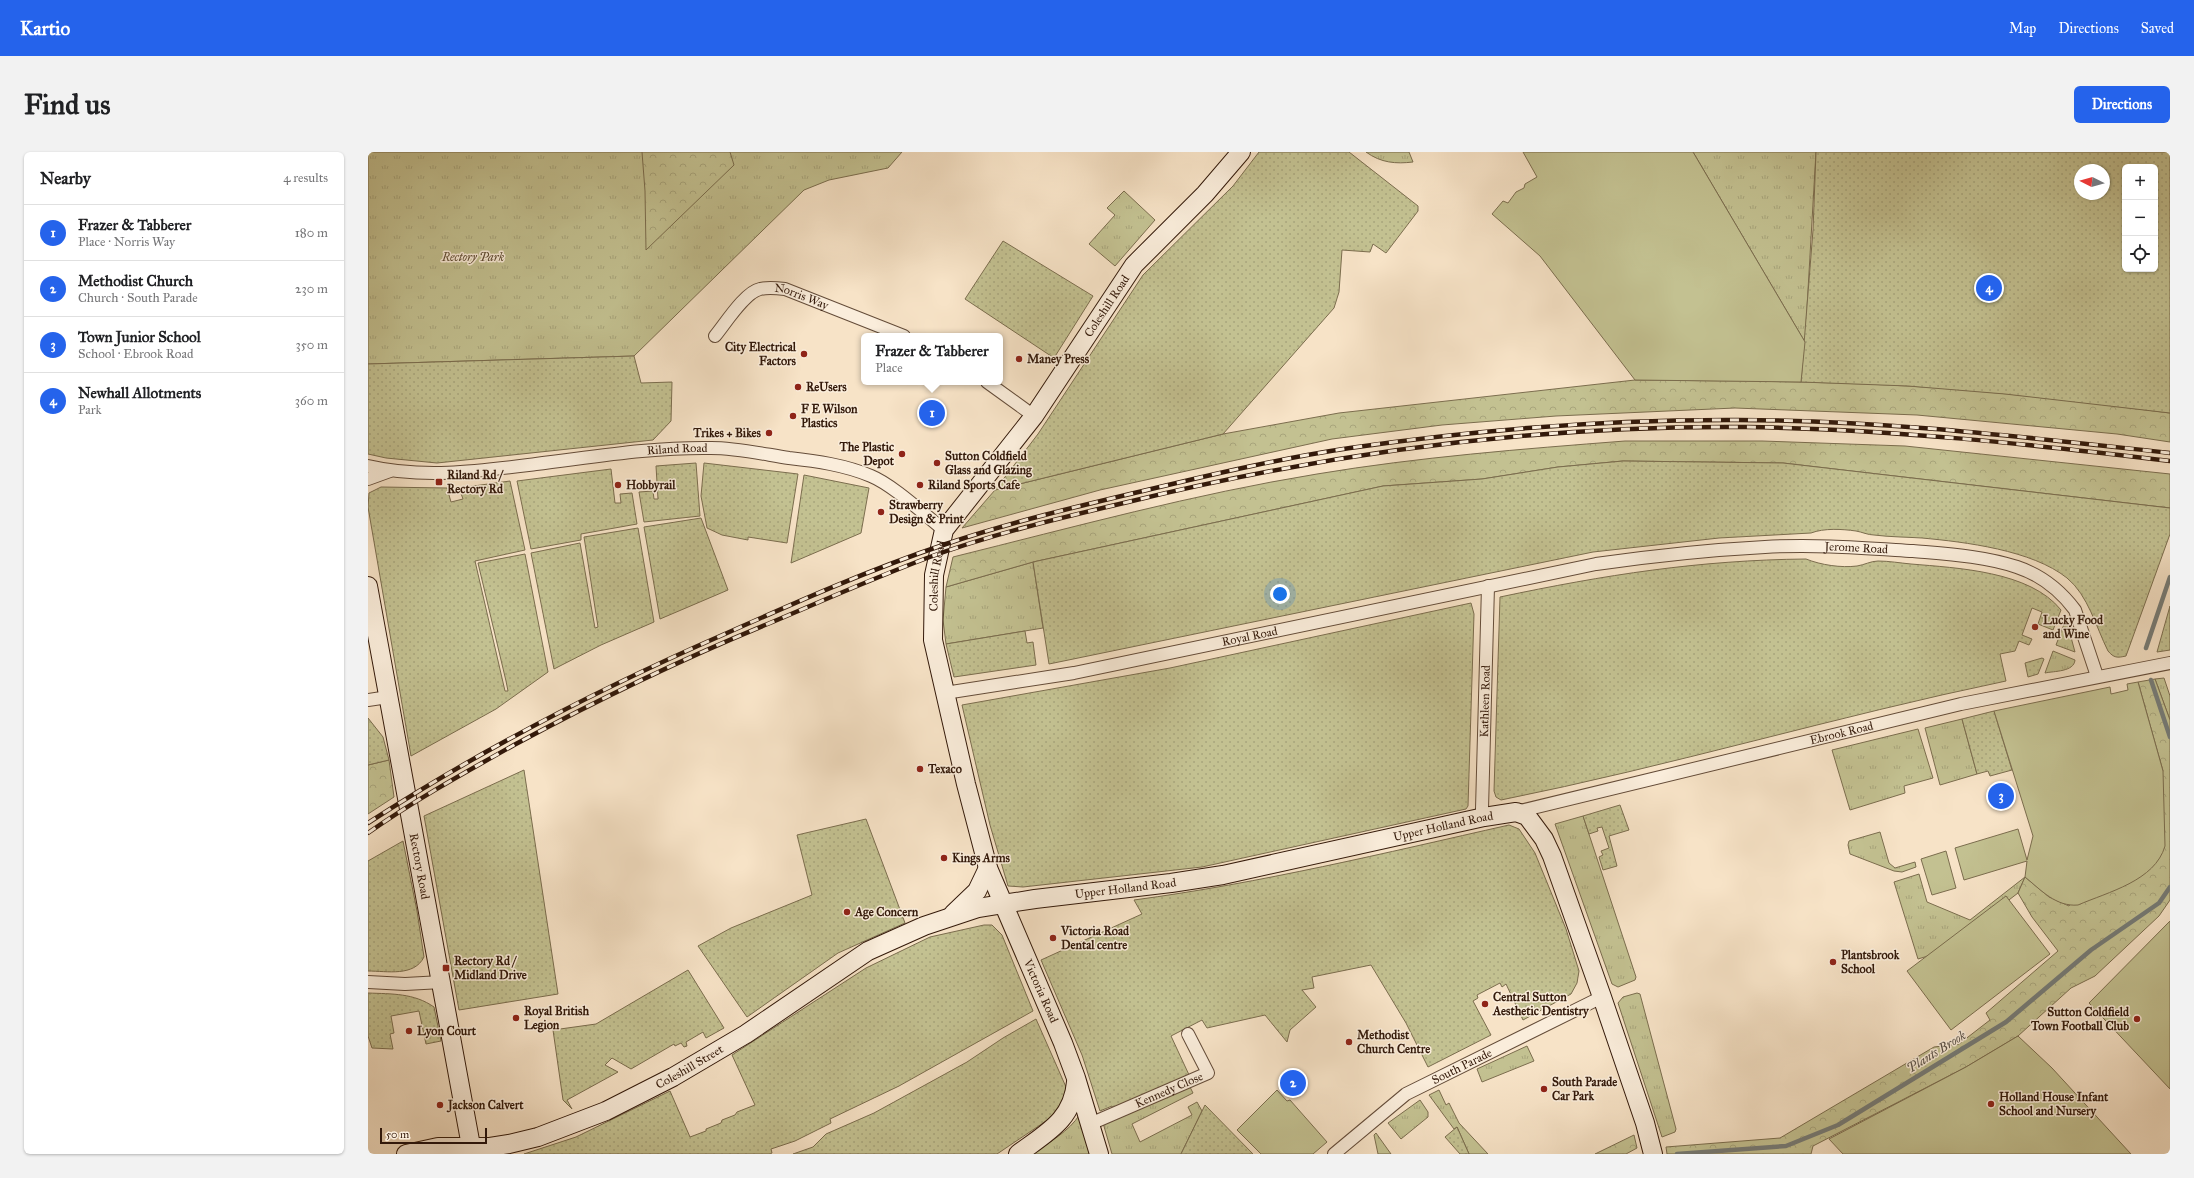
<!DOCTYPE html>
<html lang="en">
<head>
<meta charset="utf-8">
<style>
  body { margin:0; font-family:"IM FELL Great Primer",serif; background:#f2f2f2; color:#202124 }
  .controls { position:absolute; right:12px; top:12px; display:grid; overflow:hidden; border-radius:6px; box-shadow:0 1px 3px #0004 }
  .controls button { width:36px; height:36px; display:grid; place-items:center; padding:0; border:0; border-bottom:1px solid #e0e0e0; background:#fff; color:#202124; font:20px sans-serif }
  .compass { position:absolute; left:1706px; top:12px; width:36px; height:36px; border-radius:50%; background:#fff; box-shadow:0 1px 3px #0004; rotate:276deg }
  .scale { position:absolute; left:12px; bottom:10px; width:107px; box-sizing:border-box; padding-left:4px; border:2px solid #33190a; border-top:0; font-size:11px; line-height:14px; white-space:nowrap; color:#33190a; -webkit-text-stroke:3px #faeddb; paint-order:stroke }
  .you { position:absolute; left:912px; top:442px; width:14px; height:14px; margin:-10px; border:3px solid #fff; border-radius:50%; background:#1a73e8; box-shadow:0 0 0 6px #1a73e833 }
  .badge { display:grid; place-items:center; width:26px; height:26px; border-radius:50%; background:#2563eb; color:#fff; font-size:13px; font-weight:700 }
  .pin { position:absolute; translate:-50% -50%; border:2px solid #fff; box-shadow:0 1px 4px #0006 }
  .popup { position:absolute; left:493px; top:181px; width:142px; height:52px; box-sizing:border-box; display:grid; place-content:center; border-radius:6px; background:#fff; filter:drop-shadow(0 1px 3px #0005); font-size:13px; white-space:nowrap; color:#757577 }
  .popup b { font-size:15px; color:#202124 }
  .popup::after { content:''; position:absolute; left:50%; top:100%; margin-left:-8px; border:8px solid transparent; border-top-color:#fff }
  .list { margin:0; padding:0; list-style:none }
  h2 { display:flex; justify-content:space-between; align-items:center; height:52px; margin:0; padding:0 16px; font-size:17px }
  h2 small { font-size:13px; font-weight:400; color:#757577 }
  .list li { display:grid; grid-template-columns:26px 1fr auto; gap:12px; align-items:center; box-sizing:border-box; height:56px; padding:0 16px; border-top:1px solid #e0e0e0 }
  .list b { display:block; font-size:15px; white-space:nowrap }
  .list p { margin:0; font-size:13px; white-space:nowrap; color:#757577 }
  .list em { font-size:13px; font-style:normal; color:#757577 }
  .icon { flex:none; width:22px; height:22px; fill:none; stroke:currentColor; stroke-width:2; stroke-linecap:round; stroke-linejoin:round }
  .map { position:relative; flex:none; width:1802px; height:1002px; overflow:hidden; border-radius:6px }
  header { display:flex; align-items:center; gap:24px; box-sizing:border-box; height:56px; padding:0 20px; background:#2563eb; color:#fff }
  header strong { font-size:19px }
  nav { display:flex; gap:22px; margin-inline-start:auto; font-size:14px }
  .intro { display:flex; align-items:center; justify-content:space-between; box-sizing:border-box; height:96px; padding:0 24px }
  h1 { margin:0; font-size:28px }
  .button { padding:10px 18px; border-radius:6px; background:#2563eb; color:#fff; font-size:14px; font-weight:700 }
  main { display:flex; gap:24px; padding:0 24px }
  aside { flex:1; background:#fff; border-radius:6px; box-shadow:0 1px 3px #0004 }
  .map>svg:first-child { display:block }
</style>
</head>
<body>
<header>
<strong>Kartio</strong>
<nav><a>Map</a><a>Directions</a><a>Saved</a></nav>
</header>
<div class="intro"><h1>Find us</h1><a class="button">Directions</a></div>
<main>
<aside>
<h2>Nearby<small>4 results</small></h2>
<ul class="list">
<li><span class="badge">1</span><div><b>Frazer &amp; Tabberer</b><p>Place · Norris Way</p></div><em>180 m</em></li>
<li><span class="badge">2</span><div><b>Methodist Church</b><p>Church · South Parade</p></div><em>230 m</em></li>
<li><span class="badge">3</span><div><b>Town Junior School</b><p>School · Ebrook Road</p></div><em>350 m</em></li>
<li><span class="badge">4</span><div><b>Newhall Allotments</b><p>Park</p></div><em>360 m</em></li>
</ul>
</aside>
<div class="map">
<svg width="1802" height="1002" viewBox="0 0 1802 1002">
  <defs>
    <pattern id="grass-tufts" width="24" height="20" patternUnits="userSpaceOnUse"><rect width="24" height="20" fill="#c3c191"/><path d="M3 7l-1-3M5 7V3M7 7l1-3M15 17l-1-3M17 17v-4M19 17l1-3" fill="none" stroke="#a8a57c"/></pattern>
    <pattern id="forest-crowns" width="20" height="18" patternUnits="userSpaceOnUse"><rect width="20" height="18" fill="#c3c191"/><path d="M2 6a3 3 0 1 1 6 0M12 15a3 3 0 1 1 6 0" fill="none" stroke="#a8a57c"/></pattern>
    <pattern id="garden-dots" width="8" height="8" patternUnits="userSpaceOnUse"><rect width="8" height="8" fill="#c3c191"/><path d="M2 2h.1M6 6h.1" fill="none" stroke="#a8a57c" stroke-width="1.8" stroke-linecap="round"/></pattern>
  </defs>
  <rect width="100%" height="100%" fill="#f7e3c7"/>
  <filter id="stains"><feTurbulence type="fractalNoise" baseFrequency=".005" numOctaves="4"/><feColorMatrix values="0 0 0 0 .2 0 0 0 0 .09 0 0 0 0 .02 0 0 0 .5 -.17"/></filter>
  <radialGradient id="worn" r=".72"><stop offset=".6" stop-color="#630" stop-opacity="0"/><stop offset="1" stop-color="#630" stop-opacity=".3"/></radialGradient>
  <path fill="url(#grass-tufts)" stroke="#7b6d4e" d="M0,0h534l-14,16 -59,12 -25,10 -170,166 -266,8z
    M998,0h43l4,10c-17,2 -32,1 -47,-10z
    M1325,0h123l-11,190z
    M756,39l31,29 -40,46 -26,-22 26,-29 -8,-7z
    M665,410l10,66 -97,16 -3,-24 3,-33z
    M1698,467l9,33 -19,-7z
    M1685,499l22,9c-1,12 -21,11 -30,13z
    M1796,526l6,18v24l-15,-41z
    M1594,567l15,55 -37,11 -15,-57z
    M1550,577l15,49 -29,8 1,7 -55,17 -18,-60z
    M1215,664l53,161 -1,3 -17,7 -6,-3 -57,-160z
    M1512,680l9,31 6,5 20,-6 1,5 -14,5 -8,-1 -44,-17 -2,-9 1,-4z
    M1551,722l8,28 43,18 55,-43 -7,16 -77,59 -23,7 -24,-77z
    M1269,841l3,1 36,135 -1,3 -13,5 -44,-134 5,-6z
    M1159,894l7,15 -52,21 -5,-13z
    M822,935l3,6 -61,31 8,18 52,-27 -4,-8 9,-5 5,9 -21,43h-69l-9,-31z
    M1071,938l7,15 3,-2 10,20 29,31h-19l-12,-27 -3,2 -25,-34z
    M1052,948l8,12v5l-27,22 -13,-16z
    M712,962l12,40h-60c17,-12 37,-22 48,-40z
    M1008,981l15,21h-13l-4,-19z"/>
  <path fill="url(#forest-crowns)" stroke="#7b6d4e" d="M274,0h88l4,13 -88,85 -1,-59z
    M1267,228c91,1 182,1 273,6 87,5 175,16 262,27v29l-53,-8 -200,-19 -182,-7 -179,8 -114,9 -110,14 -232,51 -138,38 33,-38 228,-56 116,-21z
    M1257,289h137l143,5 265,28v34l-387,-45 -160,-2 -65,6 -76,12 -99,7 -350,76 -87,25 7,-30c121,-30 241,-63 364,-83 102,-17 205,-25 308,-33z
    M1787,527l15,41v180l-11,16 -64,60 -24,12 -53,48 -52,31 -153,79 -2,8h-144l-1,-7 114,-9 154,-91 25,-3 31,-24 -4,-7 72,-62 -26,-34 -14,-24 7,-16 24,20 20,9 94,-135 -25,-89z
    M21,608l5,37 -26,17v-49z
    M1266,983l3,13 -11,6h-31z"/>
  <path fill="url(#garden-dots)" stroke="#7b6d4e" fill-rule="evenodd" d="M891,0h90l69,54v5l-32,42 -13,-9 -3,8 -28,-2 -3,42 -5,16 -111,126 -228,56 43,-56 105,-159 90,-89z
    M1448,0h354v261l-165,-19 -97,-8 -107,-4 12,-152zM1757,15h30v102h-30zM1712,18h24v24h-24z
    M635,89l90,55 -39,62 -89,-59z
    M266,204l7,27 31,-1 -1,39 -18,19 -216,23 -51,-5 -18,-4v-90z
    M1255,309l160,2 387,45v26l-44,122c-9,2 -12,2 -18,-5 -12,-24 -20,-56 -41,-73 -35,-28 -102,-36 -145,-40 -16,-1 -32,-1 -48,-3 -6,0 -12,-3 -18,-4 -14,-2 -32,-3 -45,2l-92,5 -126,14 -544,112 -16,-102 350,-76 99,-7 76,-12z
    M328,311l4,53 -56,6 -5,-30 14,-1 1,8h4l-2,-33z
    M336,311l94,11 -11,69 -39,-6v3l-26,-5 -15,-7 -6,-32z
    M243,317l4,34h6l-1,-9 12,-1 5,31 -56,10v6l-50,9 -14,-68z
    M436,323l65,13 -8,45 -70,30z
    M142,329l15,69 -50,11 30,130h3l-2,-10 -28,-118 47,-9 23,118 -52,37 -85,47 -43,-249 1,-14 12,-6 66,1 4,14 12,-3 -4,-11z
    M333,366l27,72 -68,29 -16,-92z
    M270,376l16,94 -53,23 -47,24 -23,-116 49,-10 15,85 3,-1 -14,-90z
    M1438,407c15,6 35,9 51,7 7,-1 14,-5 21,-5 11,0 22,2 33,3 46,4 119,7 150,46l-8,20 -15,-6 4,-12 -10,-4 -10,27 10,4 -3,6 -10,-4 -4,10 -15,3 6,27c-169,35 -335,85 -505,119l-5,-3 -2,-6 6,-194c104,-22 200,-37 306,-38z
    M1103,451l3,11 -6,192 -2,3 -264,58 -179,20 -15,-1 -18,-61 -28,-120 208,-37z
    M1802,454v44l-13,2z
    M657,479l2,12 6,-1 3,23 -82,12 -8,-33z
    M1674,506l2,1 -6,15 -10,3 -3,-14z
    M1626,559l18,59 -22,6 -2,-5 -11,3 -15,-55z
    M0,566l15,19 6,23 -21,5z
    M156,618l34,224 -99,16 -35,-194z
    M1252,653l9,25 -20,6 8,30 -14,4 -4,-13 4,-2 -2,-4 8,-3 -7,-21 -5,1 1,3 -9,3 -6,-18z
    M498,667l39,104 -67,30 -91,64 -49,-71 33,-18 81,-33 -15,-60z
    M1141,673l10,4 16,24 31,76 13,42 -2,12 -6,11 -48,26 -17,-36 -4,3 -2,-4 -23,12 1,3 -5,3 18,34 -63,32 -22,-44 -35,-58 -59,12 2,11 -12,2 14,17 -26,23 -3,12 -22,-27 -58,13 -5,-8 -31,16 19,41 -77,32 -1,-3 -12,5 -18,-56 -41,-95 101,-46 -8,-14c127,-17 251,-47 375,-75z
    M35,689l14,70 7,46c-10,20 -37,14 -56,14v-110z
    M616,773h8l10,10 31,76 -134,75 -69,33 1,4 -36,18 -24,8 1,4 -2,1h-246l52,-17 94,-46 20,46 16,-6v-2l15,-6 1,-3 13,-5 2,-3 18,-7 -23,-50 134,-87 64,-31z
    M320,818l36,58 -18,10 -3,-6 -17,10 1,4 -3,1 -3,-4 -6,3 -1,-2 -43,25 -19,-11 -7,7 13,7 -51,28 5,9 -9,-9 -10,-70 43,-6z
    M0,841c24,1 46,0 66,14l7,34 -15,3 -7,-33 -28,5 3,17 -4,1 3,15 -21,-1 -4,-12z
    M668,867l30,68c-2,11 -6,22 -14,30l-55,37h-204l20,-7 13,-13 48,-21 93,-51 36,-24z
    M837,953l48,49h-72z
    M1089,975l12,27h-9l-15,-17z"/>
  <path fill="#c3c191" stroke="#7b6d4e" d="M1155,0h170l112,190 -4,40 -166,-2 -95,-124 -48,-42 11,-13 5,2 8,-11 8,-4 1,-4 12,-7z
    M1770,530l25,89 2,75c-10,35 -57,46 -87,59 -22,2 -37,-15 -53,-28l2,-16 -63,19 -9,-32 63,-19 9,31 6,-24 -39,-125 116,-24 1,7 17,-4 -1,-6z
    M1578,699l10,37 -24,7 -11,-36z
    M1638,744l44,58 -99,76 -44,-59z
    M1802,769v168l-81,-86z
    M1650,884l34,32 79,86h-288l-14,-15 137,-72z
    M909,938l10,11 3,-1 37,42 -14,12h-52l-24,-24z"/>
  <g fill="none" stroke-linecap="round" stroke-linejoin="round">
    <path stroke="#757b77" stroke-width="4.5" d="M1778,496l24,-71
      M1783,528l19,57
      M1309,1002l109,-8 52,-21 168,-103 85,-72 68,-47 11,-16"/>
    <defs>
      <g id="street">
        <path id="s1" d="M347,184c10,-12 30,-44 45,-47 8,-2 17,-1 25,0l119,47"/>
        <path d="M619,230l47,34"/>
        <path id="s2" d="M0,314c56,13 112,5 168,-2 58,-7 116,-17 175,-16 26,0 52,6 78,10 27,3 56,7 82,18 22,9 54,39 73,54"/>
        <path d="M0,327l22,-8"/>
        <path id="s3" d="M577,541l129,-20 522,-109c56,-8 112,-14 169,-17 49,-3 99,1 148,4 34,3 71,5 104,16 24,8 43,23 58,43l22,66"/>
        <path d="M0,548l20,-3"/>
        <path id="s4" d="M1148,660l445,-108 209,-41"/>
        <path id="s5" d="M1116,665l-2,-8 6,-223"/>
        <path d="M0,830l37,2 37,-2"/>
        <path id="s6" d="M722,972l118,-51 -20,-39"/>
        <path id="s7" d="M966,1002l72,-60 196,-97"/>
      </g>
      <g id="secondary">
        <path id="s8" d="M0,434l103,560"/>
        <path d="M585,762l24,-23 11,-23"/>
        <path id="s9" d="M38,1002l32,-7h52l19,-3 29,-7 68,-26 67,-34 73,-43 122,-83 56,-25 54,-18 57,-9 136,-16 52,-8 261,-58 32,-5 11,4 17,23 8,17 50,141 43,126 8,31"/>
        <path d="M650,1002c28,-21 55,-34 58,-72"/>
        <path id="s10" d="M731,1002l-23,-76 -13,-35 -75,-175 -22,-84 -33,-144 1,-65 10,-45 90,-114 100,-151 71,-71 36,-42"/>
      </g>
    </defs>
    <use href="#street" stroke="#644c39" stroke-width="14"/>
    <use href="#secondary" stroke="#33190a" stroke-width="20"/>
    <use href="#street" stroke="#faeddb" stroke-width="12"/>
    <use href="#secondary" stroke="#faeddb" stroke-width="18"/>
    <defs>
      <path id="rail" d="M0,671c114,-74 235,-136 359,-190 72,-32 144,-64 219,-89 65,-22 133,-38 201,-54 67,-16 135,-32 203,-42 125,-18 251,-28 377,-28 148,-1 296,17 443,33
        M0,681c47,-33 96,-60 146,-88 83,-45 168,-86 256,-122 52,-22 104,-45 157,-65 65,-24 133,-40 201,-56 201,-49 410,-77 618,-75 142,2 283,17 424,34"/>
    </defs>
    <use href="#rail" stroke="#33190a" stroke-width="4.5"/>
    <use href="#rail" stroke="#faeddb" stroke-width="3" stroke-dasharray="9" stroke-linecap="butt"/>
  </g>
  <g fill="#8f2418" stroke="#faeddb" stroke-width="1.5">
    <circle cx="436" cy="202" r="4"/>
    <circle cx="651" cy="207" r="4"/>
    <circle cx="430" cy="235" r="4"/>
    <circle cx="425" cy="264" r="4"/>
    <circle cx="401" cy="281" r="4"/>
    <circle cx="534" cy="302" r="4"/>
    <circle cx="569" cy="311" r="4"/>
    <rect x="67" y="326" width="8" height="8" rx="2"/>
    <circle cx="250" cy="333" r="4"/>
    <circle cx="552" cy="333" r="4"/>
    <circle cx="513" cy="360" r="4"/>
    <circle cx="1667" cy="475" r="4"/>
    <circle cx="552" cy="617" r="4"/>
    <circle cx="576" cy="706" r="4"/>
    <circle cx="479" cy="760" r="4"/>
    <circle cx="685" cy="786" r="4"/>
    <circle cx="1465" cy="810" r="4"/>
    <rect x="74" y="812" width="8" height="8" rx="2"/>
    <circle cx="1117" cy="852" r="4"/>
    <circle cx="148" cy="866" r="4"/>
    <circle cx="1769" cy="867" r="4"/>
    <circle cx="41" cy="879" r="4"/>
    <circle cx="981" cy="890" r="4"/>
    <circle cx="1176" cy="937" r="4"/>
    <circle cx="1623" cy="952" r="4"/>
    <circle cx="72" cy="953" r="4"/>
  </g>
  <g text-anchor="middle" stroke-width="3" stroke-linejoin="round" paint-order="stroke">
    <g font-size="12" font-style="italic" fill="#5e4b32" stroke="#faeddb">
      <text x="105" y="109">Rectory Park</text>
    </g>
    <g font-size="12" fill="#33190a" stroke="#faeddb">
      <text dy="4" stroke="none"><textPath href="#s1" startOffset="109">Norris Way</textPath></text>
      <text dy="4" stroke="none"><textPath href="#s10" startOffset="930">Coleshill Road</textPath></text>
      <text dy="4" stroke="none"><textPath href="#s2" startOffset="311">Riland Road</textPath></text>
      <text dy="4" stroke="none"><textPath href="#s3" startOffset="925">Jerome Road</textPath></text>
      <text dy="4" stroke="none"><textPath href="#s10" startOffset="606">Coleshill Road</textPath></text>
      <text dy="4" stroke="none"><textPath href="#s3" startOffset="310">Royal Road</textPath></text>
      <text dy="4" stroke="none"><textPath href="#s5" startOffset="116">Kathleen Road</textPath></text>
      <text dy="4" stroke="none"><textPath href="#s4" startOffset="335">Ebrook Road</textPath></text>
      <text dy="4" stroke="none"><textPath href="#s9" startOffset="1105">Upper Holland Road</textPath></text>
      <text dy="4" stroke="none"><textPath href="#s8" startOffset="285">Rectory Road</textPath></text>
      <text dy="4" stroke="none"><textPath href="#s9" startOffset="781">Upper Holland Road</textPath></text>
      <text transform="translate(673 839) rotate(66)" y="4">Victoria Road</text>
      <text dy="4" stroke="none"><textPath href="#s7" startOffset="156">South Parade</textPath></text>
      <text dy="4" stroke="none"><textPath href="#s9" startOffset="301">Coleshill Street</textPath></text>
      <text dy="4" stroke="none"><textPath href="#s6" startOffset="86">Kennedy Close</textPath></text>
    </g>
    <g font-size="12" font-weight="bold" fill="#33190a" stroke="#faeddb" text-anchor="start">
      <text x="428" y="199" text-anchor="end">City Electrical<tspan x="428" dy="14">Factors</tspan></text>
      <text x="659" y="211">Maney Press</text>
      <text x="438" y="239">ReUsers</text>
      <text x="433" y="261">F E Wilson<tspan x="433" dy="14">Plastics</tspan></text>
      <text x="393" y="285" text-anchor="end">Trikes + Bikes</text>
      <text x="526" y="299" text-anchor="end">The Plastic<tspan x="526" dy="14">Depot</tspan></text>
      <text x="577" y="308">Sutton Coldfield<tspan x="577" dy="14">Glass and Glazing</tspan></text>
      <text x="79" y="327">Riland Rd /<tspan x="79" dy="14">Rectory Rd</tspan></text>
      <text x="258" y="337">Hobbyrail</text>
      <text x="560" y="337">Riland Sports Cafe</text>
      <text x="521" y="357">Strawberry<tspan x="521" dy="14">Design &amp; Print</tspan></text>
      <text x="1675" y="472">Lucky Food<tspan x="1675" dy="14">and Wine</tspan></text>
      <text x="560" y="621">Texaco</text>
      <text x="584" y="710">Kings Arms</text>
      <text x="487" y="764">Age Concern</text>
      <text x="693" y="783">Victoria Road<tspan x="693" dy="14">Dental centre</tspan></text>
      <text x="1473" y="807">Plantsbrook<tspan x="1473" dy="14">School</tspan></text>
      <text x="86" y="813">Rectory Rd /<tspan x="86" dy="14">Midland Drive</tspan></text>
      <text x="1125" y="849">Central Sutton<tspan x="1125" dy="14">Aesthetic Dentistry</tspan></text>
      <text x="156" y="863">Royal British<tspan x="156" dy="14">Legion</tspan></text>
      <text x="1761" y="864" text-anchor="end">Sutton Coldfield<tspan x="1761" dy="14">Town Football Club</tspan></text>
      <text x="49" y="883">Lyon Court</text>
      <text x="989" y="887">Methodist<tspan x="989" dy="14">Church Centre</tspan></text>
      <text x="1184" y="934">South Parade<tspan x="1184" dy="14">Car Park</tspan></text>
      <text x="1631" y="949">Holland House Infant<tspan x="1631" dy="14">School and Nursery</tspan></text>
      <text x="80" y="957">Jackson Calvert</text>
    </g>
    <g font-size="13" font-style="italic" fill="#5a5249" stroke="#faeddb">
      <text transform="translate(1568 899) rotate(-32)" y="5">Plants Brook</text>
    </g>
  </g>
  <rect width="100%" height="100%" filter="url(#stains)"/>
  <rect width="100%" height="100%" fill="url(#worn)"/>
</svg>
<div class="controls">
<button>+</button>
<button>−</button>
<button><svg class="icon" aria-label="locate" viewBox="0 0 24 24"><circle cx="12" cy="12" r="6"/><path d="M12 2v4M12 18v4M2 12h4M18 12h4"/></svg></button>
</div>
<svg class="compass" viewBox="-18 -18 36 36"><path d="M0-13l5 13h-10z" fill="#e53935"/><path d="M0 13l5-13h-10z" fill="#757577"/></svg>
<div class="scale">50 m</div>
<div class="you"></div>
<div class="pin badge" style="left:564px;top:261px">1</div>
<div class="popup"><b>Frazer &amp; Tabberer</b>Place</div>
<div class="pin badge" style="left:925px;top:931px">2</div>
<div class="pin badge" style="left:1633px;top:644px">3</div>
<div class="pin badge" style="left:1621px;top:136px">4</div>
</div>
</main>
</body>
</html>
